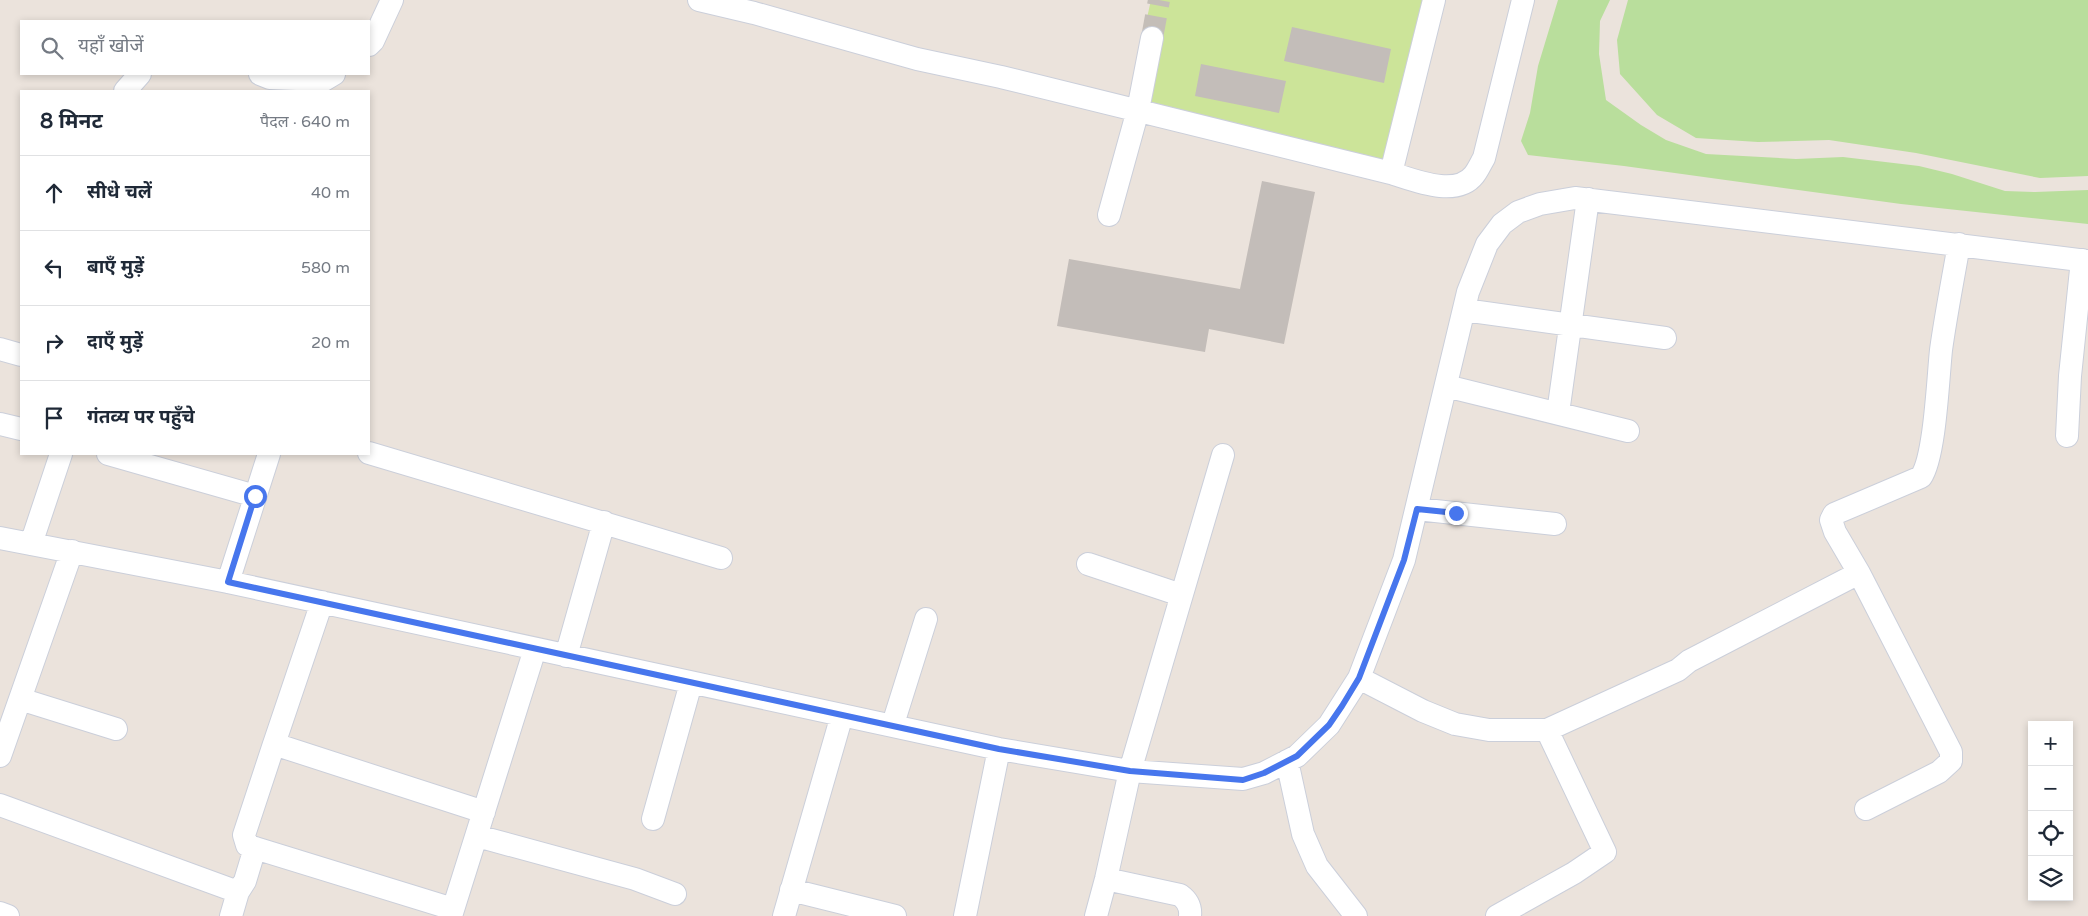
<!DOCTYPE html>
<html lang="hi">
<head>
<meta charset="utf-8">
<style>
  body { margin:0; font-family:"Varela Round","Noto Sans Devanagari",sans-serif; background:#f6f6f7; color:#1f2937 }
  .controls { position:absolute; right:15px; bottom:15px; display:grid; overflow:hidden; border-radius:0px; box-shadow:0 2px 8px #0003 }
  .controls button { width:45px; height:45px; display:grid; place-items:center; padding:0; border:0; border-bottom:1px solid #e0e1e3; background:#fff; color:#1f2937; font:25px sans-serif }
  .stop { position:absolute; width:15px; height:15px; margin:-11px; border:4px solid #4776ed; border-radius:50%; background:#fff }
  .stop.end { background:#4776ed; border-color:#fff; box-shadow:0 1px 5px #0008 }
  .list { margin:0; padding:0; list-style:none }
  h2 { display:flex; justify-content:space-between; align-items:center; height:65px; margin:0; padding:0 20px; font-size:21px }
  h2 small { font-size:16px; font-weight:400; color:#747a83 }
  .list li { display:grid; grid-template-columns:32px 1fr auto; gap:15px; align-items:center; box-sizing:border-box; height:75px; padding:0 20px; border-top:1px solid #e0e1e3 }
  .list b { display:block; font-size:19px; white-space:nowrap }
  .list em { font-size:16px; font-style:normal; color:#747a83 }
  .icon { flex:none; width:28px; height:28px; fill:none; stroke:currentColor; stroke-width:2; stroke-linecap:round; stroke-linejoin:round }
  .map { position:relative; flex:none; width:2088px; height:916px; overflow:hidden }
  .search { position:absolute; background:#fff; box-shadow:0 2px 8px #0003; left:20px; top:20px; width:350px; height:55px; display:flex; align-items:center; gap:12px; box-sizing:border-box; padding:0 18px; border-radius:0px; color:#747a83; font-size:19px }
  .panel { position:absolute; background:#fff; box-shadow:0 2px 8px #0003; left:20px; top:90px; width:350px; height:365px; border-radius:0px }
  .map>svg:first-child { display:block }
</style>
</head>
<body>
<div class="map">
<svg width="2088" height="916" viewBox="0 0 2088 916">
  <rect width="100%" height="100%" fill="#ebe3dc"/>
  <path fill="#b9de9c" d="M1558,0h52l-10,21 -1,33 7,46 35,25 25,15 40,14 90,5 47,-2 76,9 33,8 53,17 30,1 53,-2v34l-187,-20 -277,-38 -96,-11 -7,-14 9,-28 8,-47z
    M1628,0h460v176l-48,2 -124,-25 -87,-13 -71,2 -62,-4 -39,-23 -37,-41 -3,-34z"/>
  <path fill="#cce499" d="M1151,0h287l-38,168 -273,-61z"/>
  <path fill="#c3bdb9" d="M1292,27l99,22 -7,34 -100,-22z
    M1201,64l85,17 -7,32 -84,-17z
    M1262,181l53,11 -31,152 -75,-15 -4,23 -148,-26 12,-67 171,30z"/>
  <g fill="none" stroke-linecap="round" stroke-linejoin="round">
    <path stroke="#c4beb8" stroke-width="22" stroke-dasharray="22 11" stroke-linecap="butt" d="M1152,38l7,-38"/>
    <defs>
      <path id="minor" d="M699,0l55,13 163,46 84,18 390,96c23,7 65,25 83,2 4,-5 7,-12 10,-17l39,-158
        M369,45l4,-4 19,-41
        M260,74l10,4 54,2 10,-6
        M125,91l15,-17
        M1391,173l43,-173
        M1109,215l29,-105 14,-72
        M1464,310l201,28
        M0,349l21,6
        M1446,386l182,45
        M1558,413l30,-214
        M0,424l21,5
        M2067,436l3,-60 12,-116
        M369,453l352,105
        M108,454l147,42
        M1417,509l138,15
        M0,538l228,44 771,167 131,22 113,8 21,-6 33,-17 32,-31 30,-47 45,-118 64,-268 19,-48 15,-20 16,-12 22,-8 35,-6 513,63
        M31,544l30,-90
        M1088,564l93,31
        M228,582l41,-128
        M566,656l38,-134
        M1359,678l64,33 32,13 34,6h58l131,-60 11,-9 170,-88
        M20,699l96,30
        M893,724l33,-105
        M274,744l48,-142
        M0,756l72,-205
        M1287,761l16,73 14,32 39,50
        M0,805l238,87 7,-11 10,-33
        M1866,809l73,-37 12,-11v-9l-92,-179 -24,-41 -4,-12 3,-6 87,-37c14,-20 17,-99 20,-127 5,-36 12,-71 18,-106
        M653,819l38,-136
        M477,836l158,43 40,15
        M1106,879l74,16c7,5 11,12 10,21
        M791,890l104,26
        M453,909l-198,-61 -8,-3 -3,-10 30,-91 210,68
        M0,913l8,3
        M231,916l7,-24
        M451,916l84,-267
        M784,916l58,-201
        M965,916l34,-167
        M1096,916l10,-37 24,-108 93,-316
        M1497,916l77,-43 31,-21 -58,-122"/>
    </defs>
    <use href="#minor" stroke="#cbcfda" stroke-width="24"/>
    <use href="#minor" stroke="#fff" stroke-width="22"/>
  </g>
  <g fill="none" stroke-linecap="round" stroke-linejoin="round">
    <path stroke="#4776ed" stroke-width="6" d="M255,496l-27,86 771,167 131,22 113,9 21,-7 33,-17 32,-31 13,-19 17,-28 45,-118 13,-51 39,4"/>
  </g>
</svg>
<div class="controls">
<button>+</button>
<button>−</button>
<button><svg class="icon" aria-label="locate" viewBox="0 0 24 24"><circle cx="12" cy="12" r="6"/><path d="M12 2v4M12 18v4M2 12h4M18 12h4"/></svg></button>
<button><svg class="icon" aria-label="layers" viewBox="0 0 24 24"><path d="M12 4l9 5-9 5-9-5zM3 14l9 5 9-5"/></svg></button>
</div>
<div class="stop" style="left:255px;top:496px"></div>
<div class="stop end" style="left:1456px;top:513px"></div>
<div class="search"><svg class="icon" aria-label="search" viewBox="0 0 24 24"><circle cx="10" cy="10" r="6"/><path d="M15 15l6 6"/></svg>यहाँ खोजें</div>
<section class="panel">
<h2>8 मिनट<small>पैदल · 640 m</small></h2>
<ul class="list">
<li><svg class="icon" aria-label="ahead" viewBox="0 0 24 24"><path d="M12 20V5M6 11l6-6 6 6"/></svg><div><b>सीधे चलें</b></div><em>40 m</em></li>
<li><svg class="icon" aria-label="left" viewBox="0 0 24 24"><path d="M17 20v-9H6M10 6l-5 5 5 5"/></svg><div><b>बाएँ मुड़ें</b></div><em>580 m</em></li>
<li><svg class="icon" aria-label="right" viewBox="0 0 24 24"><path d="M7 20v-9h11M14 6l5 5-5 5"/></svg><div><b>दाएँ मुड़ें</b></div><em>20 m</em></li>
<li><svg class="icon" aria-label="arrive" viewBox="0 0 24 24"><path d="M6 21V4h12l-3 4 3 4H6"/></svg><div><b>गंतव्य पर पहुँचे</b></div></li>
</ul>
</section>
</div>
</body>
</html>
